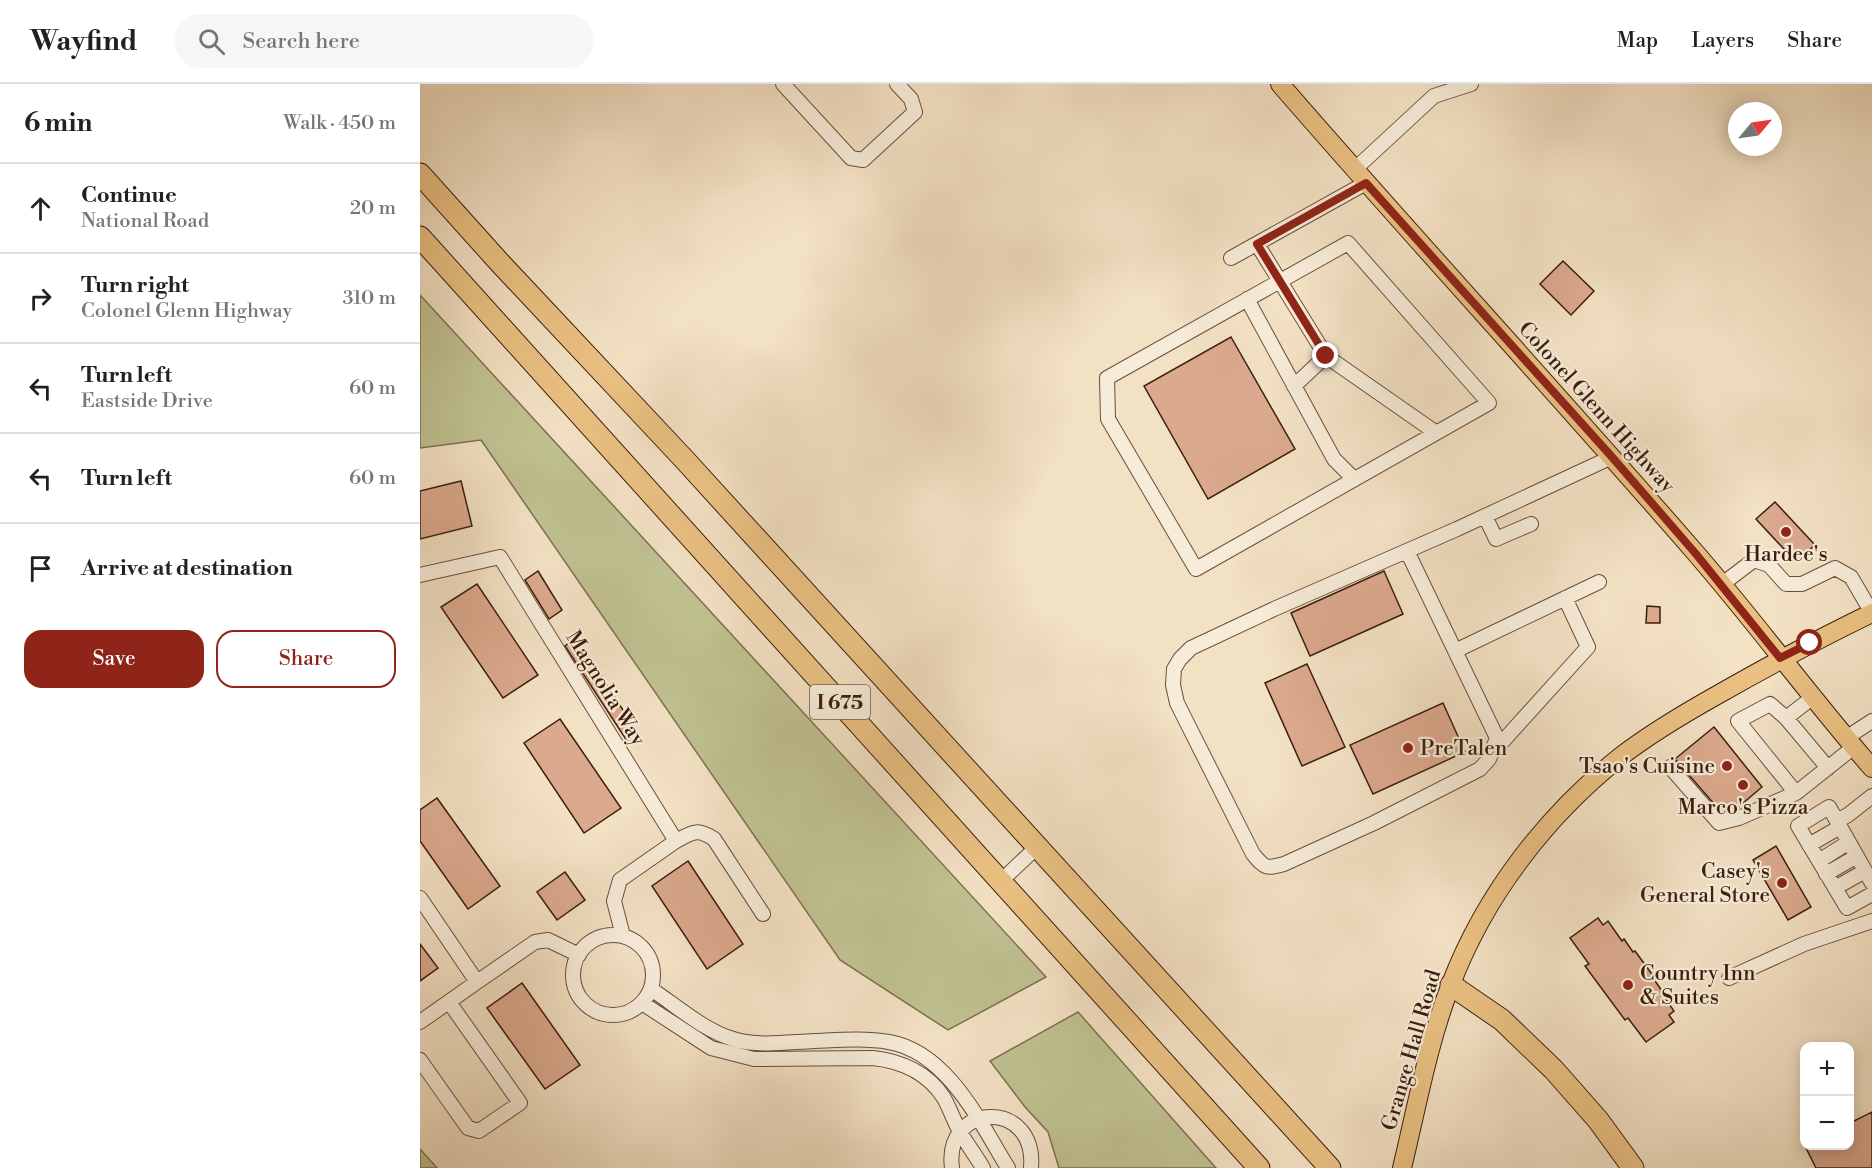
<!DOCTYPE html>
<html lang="en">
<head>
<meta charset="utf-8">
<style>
  body { margin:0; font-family:"Libre Bodoni",serif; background:#f6f6f6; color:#202124 }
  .controls { position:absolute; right:18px; bottom:18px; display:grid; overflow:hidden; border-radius:12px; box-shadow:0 3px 15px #0003 }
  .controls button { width:54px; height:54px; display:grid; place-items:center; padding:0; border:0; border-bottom:2px solid #e0e0e0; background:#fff; color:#202124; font:30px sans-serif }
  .compass { position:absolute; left:1308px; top:18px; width:54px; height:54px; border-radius:50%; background:#fff; box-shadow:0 3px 15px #0003; rotate:61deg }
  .stop { position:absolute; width:18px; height:18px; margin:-14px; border:4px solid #8f2418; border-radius:50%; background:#fff }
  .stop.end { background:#8f2418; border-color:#fff; box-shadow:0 2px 6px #0008 }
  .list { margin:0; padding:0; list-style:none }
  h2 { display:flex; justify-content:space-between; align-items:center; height:78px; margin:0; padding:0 24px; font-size:26px }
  h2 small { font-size:20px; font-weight:400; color:#757577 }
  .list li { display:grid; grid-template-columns:39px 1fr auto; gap:18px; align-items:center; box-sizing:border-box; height:90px; padding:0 24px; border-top:2px solid #e0e0e0 }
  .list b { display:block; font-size:22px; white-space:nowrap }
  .list p { margin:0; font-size:20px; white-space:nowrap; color:#757577 }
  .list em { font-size:20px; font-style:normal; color:#757577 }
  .actions { display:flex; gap:12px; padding:18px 24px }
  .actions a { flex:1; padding:14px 0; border:2px solid #8f2418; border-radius:18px; text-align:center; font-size:21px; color:#8f2418 }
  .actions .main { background:#8f2418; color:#fff }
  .icon { flex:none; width:33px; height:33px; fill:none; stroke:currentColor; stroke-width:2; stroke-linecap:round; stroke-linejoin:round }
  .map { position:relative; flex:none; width:1452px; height:1084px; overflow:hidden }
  header { display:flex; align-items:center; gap:36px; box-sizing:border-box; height:84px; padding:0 30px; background:#fff; border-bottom:2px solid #e0e0e0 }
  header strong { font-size:28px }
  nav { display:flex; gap:33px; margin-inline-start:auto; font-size:21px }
  .search { width:420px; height:54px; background:#f6f6f6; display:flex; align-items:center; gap:15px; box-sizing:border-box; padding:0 21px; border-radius:33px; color:#757577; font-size:22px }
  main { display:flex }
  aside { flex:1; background:#fff }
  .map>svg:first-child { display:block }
</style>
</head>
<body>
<header>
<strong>Wayfind</strong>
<div class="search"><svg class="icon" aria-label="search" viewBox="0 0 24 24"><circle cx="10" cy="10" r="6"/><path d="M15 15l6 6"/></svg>Search here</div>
<nav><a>Map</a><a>Layers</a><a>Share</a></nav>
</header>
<main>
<aside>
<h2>6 min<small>Walk · 450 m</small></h2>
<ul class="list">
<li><svg class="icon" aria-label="ahead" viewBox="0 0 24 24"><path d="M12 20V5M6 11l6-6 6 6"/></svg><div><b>Continue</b><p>National Road</p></div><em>20 m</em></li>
<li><svg class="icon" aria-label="right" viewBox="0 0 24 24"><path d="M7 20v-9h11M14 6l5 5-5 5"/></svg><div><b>Turn right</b><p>Colonel Glenn Highway</p></div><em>310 m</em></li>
<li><svg class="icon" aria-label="left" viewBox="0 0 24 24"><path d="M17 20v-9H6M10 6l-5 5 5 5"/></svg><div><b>Turn left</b><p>Eastside Drive</p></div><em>60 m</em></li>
<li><svg class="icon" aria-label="left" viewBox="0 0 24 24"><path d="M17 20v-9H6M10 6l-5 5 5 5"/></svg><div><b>Turn left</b></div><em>60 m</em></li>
<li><svg class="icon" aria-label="arrive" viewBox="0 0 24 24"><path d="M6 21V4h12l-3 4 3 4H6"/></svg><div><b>Arrive at destination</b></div></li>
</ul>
<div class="actions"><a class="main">Save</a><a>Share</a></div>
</aside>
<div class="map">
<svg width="1452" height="1084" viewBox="0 0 1452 1084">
  <rect width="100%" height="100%" fill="#f3e1c4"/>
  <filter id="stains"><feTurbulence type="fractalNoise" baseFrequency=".00333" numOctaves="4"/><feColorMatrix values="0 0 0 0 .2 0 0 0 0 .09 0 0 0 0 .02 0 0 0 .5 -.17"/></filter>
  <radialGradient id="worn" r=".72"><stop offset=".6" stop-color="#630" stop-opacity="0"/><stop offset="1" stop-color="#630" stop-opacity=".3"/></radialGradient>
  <path fill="#c0c191" stroke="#7e704f" stroke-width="1.5" d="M0,211l626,682 -98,53 -108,-70 -359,-520 -61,8z
    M658,928l138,156h-157l-11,-36 -23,-25 -35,-46z
    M0,1065l17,19h-17z"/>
  <path fill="#dba98d" stroke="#3b1e0d" stroke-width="1.5" d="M1143,177l31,30 -23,24 -31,-31z
    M811,253l64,112 -87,50 -64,-113z
    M41,397l11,45 -52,13v-48z
    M1355,418l40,43 -19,17 -40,-43z
    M118,487l24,39 -13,9 -24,-39z
    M964,487l19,43 -93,42 -19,-43z
    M57,500l61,91 -35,23 -62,-91z
    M1227,522l13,1v16h-14z
    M156,554l64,98 -11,8 -64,-98z
    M887,580l38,83 -43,19 -37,-83z
    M1023,619l22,49 -92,42 -23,-49z
    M140,635l61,89 -37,25 -60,-90z
    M1294,643l48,60 -27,23 -13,3 -47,-54z
    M17,714l63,88 -32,23 -48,-68v-31z
    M1356,762l35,61 -23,13 -35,-60z
    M268,777l55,83 -36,25 -55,-83z
    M145,788l20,28 -28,20 -20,-28z
    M1178,834l5,7 5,-4 14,20 2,-2 9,13 2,-1 19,26 -1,1 9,13 -1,1 13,19 -5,4 5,7 -28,20 -18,-24 -3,2 -40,-54 4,-2 -19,-26z
    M0,860l18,24 -18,13z
    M102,899l58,82 -35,24 -58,-81z
    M1452,1028v56h-56l-11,-22h45v-23z"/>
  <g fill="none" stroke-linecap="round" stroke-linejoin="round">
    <defs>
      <path id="minor" d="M363,0l68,74 12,2 52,-48 -4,-13 -14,-15
        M934,86l80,-74 37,-12
        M928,159l141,160 -293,166 -88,-150 -1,-41z
        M837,160l69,112 109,76
        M811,174l135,-75
        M827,215l87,160 20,20
        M874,302l32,-30
        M1065,432l11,23 35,-15
        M987,467l90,187 -8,21 -9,10 -106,54 -90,41c-19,5 -19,4 -31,-10l-76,-151 -4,-18 1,-16 6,-10 11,-11 83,-39 183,-80 155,-72
        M0,491l80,-18 176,284 -56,39 -6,21 9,35
        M1301,501l33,-25 15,5 17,19h16l33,-16 16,9 21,36
        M1035,567l144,-69
        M1392,614l-26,20 -16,-14 -32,17 58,72 58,-46
        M1366,634l42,50
        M1426,654l26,-17
        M1075,666l93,-103 -23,-49
        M1250,683l49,56 20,-5 57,-25
        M1417,737l11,-6 24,-19
        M256,757c17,-9 21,-13 38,-2l49,75
        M1389,761l31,-18
        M1399,777l30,-19
        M1406,790l31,-18
        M581,797l36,-34
        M1452,799l-43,-76 -31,19 49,82 25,-14
        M1415,804l30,-17
        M0,814l57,84 58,-40 13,-2 31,15
        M153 891a40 40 0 1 1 80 0a40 40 0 1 1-80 0Z
        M1309,894l75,-34 68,-23
        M231,905c26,17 52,41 82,50 25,8 56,3 82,2 25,-1 49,-3 74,1 58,10 91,80 119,126
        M222,919l69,45 43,11 119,-1c28,3 55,15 71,40 6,11 10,23 16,34 7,12 16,24 23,36
        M0,938l57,-40
        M0,976l48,68 11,3 41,-28 -71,-101
        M532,1084c-9,-66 85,-70 79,0"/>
      <path id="major" d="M860,0c136,157 277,309 413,466 62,71 117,147 179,218
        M982,1084c15,-62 26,-125 49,-184 34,-89 95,-168 169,-227 31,-24 65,-44 99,-63 51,-29 101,-56 153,-81"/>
      <path id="highway" d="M0,90l80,89 183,195 647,710
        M0,153l839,931
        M1031,901l51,35 52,50 44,50 35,48"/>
    </defs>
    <use href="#minor" stroke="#694f3b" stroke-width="16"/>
    <use href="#major" stroke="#3b1e0d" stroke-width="20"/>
    <use href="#highway" stroke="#3b1e0d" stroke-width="23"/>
    <use href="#minor" stroke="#f7ecd9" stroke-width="14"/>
    <use href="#major" stroke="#eac082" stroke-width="18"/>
    <use href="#highway" stroke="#eac082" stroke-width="21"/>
  </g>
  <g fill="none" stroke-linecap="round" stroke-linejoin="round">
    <path stroke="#8f2418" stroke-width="8" d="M906,272l-69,-112 109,-61 246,274 84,97 84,104 30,-15"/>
  </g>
  <g fill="#8f2418" stroke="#f7ecd9" stroke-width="2">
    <circle cx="1366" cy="448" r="6"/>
    <circle cx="988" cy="664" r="6"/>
    <circle cx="1307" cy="682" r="6"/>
    <circle cx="1323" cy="701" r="6"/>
    <circle cx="1362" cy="799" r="6"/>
    <circle cx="1208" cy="901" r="6"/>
  </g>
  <g text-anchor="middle" stroke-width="4.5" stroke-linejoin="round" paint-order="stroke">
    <rect fill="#f7ecd9" stroke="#735c4a" stroke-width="1.5" x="390" y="601" width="60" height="34" rx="4.5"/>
    <g font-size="20" font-weight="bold" fill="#3b1e0d">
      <text x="420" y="625">I 675</text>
    </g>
    <g font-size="21" fill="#3b1e0d" stroke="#f7ecd9">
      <text transform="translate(1177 323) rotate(48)" y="7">Colonel Glenn Highway</text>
      <text transform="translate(186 604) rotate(58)" y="7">Magnolia Way</text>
      <text transform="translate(991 966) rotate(-74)" y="7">Grange Hall Road</text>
    </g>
    <g font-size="21" fill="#3b1e0d" stroke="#f7ecd9">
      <text x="1366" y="477">Hardee's</text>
      <text x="1000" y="671" text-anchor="start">PreTalen</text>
      <text x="1295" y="689" text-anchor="end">Tsao's Cuisine</text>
      <text x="1323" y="730">Marco's Pizza</text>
      <text x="1350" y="794" text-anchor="end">Casey's<tspan x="1350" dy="24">General Store</tspan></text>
      <text x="1220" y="896" text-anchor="start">Country Inn<tspan x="1220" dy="24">&amp; Suites</tspan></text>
    </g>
  </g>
  <rect width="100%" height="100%" filter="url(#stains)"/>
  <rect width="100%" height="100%" fill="url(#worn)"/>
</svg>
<div class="controls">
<button>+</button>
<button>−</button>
</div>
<svg class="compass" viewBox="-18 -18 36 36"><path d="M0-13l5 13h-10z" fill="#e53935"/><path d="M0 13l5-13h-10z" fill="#757577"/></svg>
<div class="stop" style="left:1390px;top:559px"></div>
<div class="stop end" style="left:906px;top:272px"></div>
</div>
</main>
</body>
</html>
